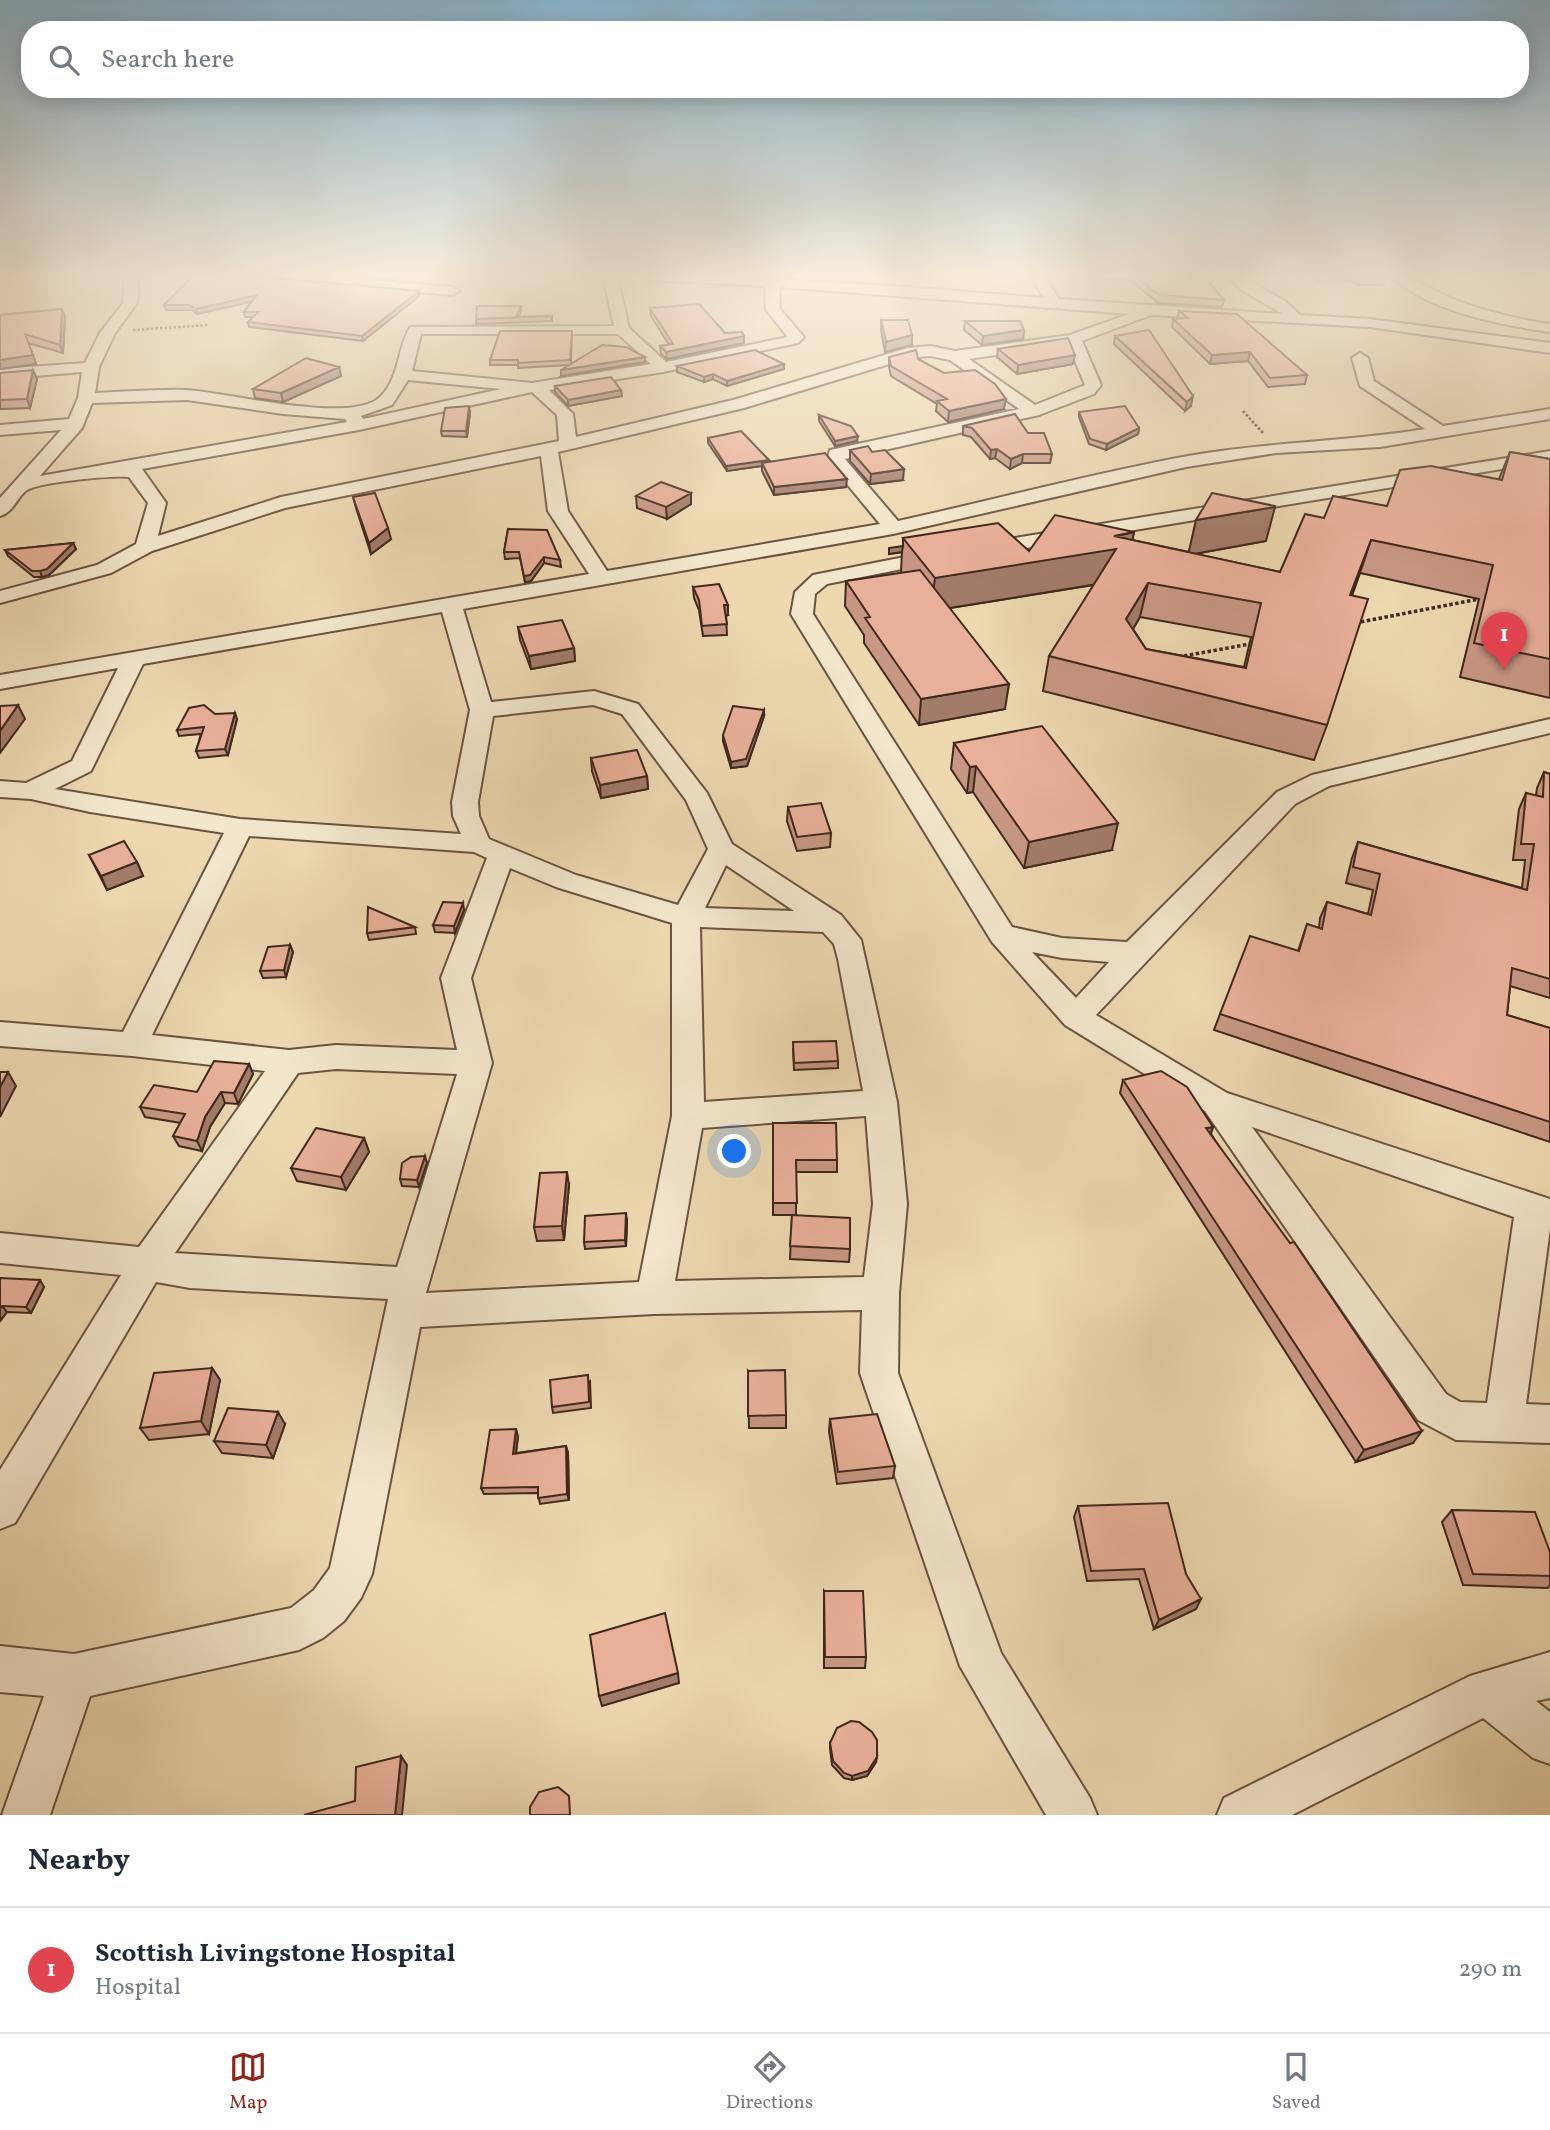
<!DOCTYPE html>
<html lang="en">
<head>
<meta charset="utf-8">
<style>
  body { margin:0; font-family:Vollkorn,serif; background:#f2f2f3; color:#1f2937 }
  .you { position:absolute; left:735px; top:1152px; width:24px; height:24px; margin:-18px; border:5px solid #fff; border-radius:50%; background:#1a73e8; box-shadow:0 0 0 10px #1a73e833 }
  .badge { display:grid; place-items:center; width:46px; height:46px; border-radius:50%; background:#8f2418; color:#fff; font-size:23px; font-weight:700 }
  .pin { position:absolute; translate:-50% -58px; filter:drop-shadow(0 2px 4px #0008) }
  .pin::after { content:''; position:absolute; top:37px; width:24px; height:21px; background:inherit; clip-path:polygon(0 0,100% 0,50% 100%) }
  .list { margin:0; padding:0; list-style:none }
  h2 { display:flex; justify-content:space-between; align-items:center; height:91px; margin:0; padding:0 28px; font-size:30px }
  h2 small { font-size:23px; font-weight:400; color:#747a83 }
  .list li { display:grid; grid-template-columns:46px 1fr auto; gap:21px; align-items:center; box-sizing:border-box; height:126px; padding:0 28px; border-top:2px solid #e0e1e3 }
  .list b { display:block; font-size:26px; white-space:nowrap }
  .list p { margin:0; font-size:23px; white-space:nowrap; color:#747a83 }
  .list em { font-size:23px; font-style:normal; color:#747a83 }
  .icon { flex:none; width:38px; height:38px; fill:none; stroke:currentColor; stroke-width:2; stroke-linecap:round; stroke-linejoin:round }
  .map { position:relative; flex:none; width:1550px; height:1815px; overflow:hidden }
  .search { position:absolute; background:#fff; box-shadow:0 4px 18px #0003; left:21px; right:21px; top:21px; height:77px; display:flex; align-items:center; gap:18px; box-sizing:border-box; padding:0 24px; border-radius:28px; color:#747a83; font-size:26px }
  .sheet { height:217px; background:#fff }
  nav { display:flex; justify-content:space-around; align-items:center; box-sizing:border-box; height:98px; border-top:2px solid #e0e1e3; background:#fff; font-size:19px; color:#747a83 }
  nav a { display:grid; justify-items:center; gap:4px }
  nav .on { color:#8f2418 }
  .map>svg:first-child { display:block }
</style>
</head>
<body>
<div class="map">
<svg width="1550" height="1815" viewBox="0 0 1550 1815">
  <rect width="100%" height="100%" fill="#edd8b0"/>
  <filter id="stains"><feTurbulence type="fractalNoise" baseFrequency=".00286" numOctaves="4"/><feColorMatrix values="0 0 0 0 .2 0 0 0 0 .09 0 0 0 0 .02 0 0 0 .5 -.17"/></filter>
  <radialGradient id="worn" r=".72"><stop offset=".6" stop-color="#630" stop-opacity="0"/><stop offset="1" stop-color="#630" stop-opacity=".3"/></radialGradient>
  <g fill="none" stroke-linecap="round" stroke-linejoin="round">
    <defs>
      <path id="minor" d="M125,276h14l-2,27 -22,30 -16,34 -4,26c30,-1 61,-4 91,-3 41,2 167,36 195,6 19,-20 16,-47 29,-69l204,-1 -11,-50h14l12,52 37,34 122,-25 -22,-27 -1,-24 -116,-6 -7,-4c135,0 268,11 402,22l-13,-22h14l14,23 224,15 -40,-23 -16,-15h15l44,26 14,13 70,4 180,24v10l-180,-26 -219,-12 -69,26 19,44 -7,9 -55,21 -194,44 53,62c96,-21 192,-47 290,-65 78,-14 158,-14 237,-27l-65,-43 -8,-28 8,-5 8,5 6,23 69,45 107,-17v10l-170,28 -104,6 -90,14 -293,67 -430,75 28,93 103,-11 44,13 69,89 25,51 109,71 20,25 36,162 10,102 -8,89 -1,80 103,280 89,145 7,17h-51l-86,-149 -100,-293 2,-63 -208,4 -234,13 -48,247 -11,24 -17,23 -21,17 -24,12 -209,46 -40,119h-48l42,-119 -44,-4v-46l74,8 217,-46 23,-18 16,-22 58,-269 -198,-11 -34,-6 -141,241 -15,6v-59l121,-195 -121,-12v-30l139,14 126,-176 -133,-15 -132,-10v-24l123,10 101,-199 -134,-21 -59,-13 -31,-2v-16l26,2 46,-22 46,-93 -118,21v-14l589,-101 -41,-63 -7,-55 -256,52 -133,43 -41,22 -111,30v-12l97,-26 39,-21 12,-41 -19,-26c-16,-2 -89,5 -102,13 -11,8 -13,22 -27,26v-18l61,-68 -61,5v-10l69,-6 9,-21 4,-26 -82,7v-10l85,-6 15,-30 23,-30zM779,287l350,27 -59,21 -115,16 -25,-5 -22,2 -175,52 -157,37 -3,-23 -24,-24 114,-18 135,-29 6,-6 -24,-28zM421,334h197l33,30 -119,19 -120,-12zM1068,344l17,41 -50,20 -66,-46zM930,356l20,4 69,49 -189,41 -3,10 53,64 -273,47 -39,-60 -10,-59 186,-44 165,-50zM408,380l93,9 -138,30 -2,-3 31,-11zM532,392l25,23 2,26 -278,56 -123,39 8,-33 -24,-34 217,-39zM187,400l96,14 62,5 2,3 -307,54 42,-48 10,-25zM442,612l28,98 -18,92 1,14 8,18 -221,-15 -185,-30 36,-18 52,-107zM593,705l29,9 64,86 22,49 -30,56 -102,-30 -87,-36 -10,-23 -1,-14 15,-86zM249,836l225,16 13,6 -46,120 16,72 -121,-5 -47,5 -137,-15zM726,865l68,46 -89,-3zM510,868l46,19 116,36v193l-33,166 -213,11 66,-230 -21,-85zM700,927l123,5 11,12 4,15 25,132 -159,11zM336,1069l121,5 -60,193 -222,-14 123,-180zM866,1116l7,88 -9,73 -189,4 27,-153z
        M269,276h54l129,11 7,4 -7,4 -176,-15z
        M1392,276c22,0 41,15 61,23 31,12 64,20 97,25v8c-44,-6 -128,-22 -158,-56z
        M1550,451v10l-566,94 -10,-6 10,-6z
        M940,550l10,6 -3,4 -120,24 -12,10 -2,20 199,313 50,11 65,4 150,-150 35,-17 238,-56v14l-221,53 -34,18 -199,211 131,78 323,106v30l-24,175 24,1v38l-94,-3 -38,-20 -213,-309 -140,-86 -73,-83 -201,-328 4,-22 18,-17zM1032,952l30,6 47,4 -33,36zM1252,1127l262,90 -27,186 -27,-1 -14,-8z
        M1550,1652v46l-14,3 14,11v52l-17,-6 -50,-40 -191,97h-75l7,-17 246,-122z"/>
    </defs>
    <use href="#minor" stroke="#6a5441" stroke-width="4"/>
    <path stroke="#3f281c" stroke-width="2.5" stroke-dasharray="2.5 2" stroke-linecap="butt" d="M133,330l76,-5
      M1243,411l21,23"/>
    <path stroke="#3f281c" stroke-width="3.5" stroke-dasharray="3.5 2.5" stroke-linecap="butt" d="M1355,623l124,-24
      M1178,657l72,-13"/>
    <use href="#minor" fill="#f3e6cc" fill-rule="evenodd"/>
  </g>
  <path fill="#c89784" stroke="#3f281c" stroke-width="2" fill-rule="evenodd" d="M353,276h46l-5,3z
    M1108,276h99l-1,3 18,21 -2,7 -64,-4 -28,-23 -21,-1z
    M1312,276h72l1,2 -2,7h-26l-5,-5 -35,1z
    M275,278l144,13v5l-56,45 -114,-14 -1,-5 5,-5h-8l-1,-5 8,-11 -55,13 -5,-4h-26l-2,-5z
    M521,306v5l-2,6 33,-1v5l-76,3v-5z
    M650,308l75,25 19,3v7l-77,16 -6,-5 -1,-8 9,-1 -18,-29z
    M62,309l3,8 -2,36 -35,-10 8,21 -36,5v-54z
    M1179,311l128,64 -2,9 -37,3 -20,-26 -38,3 -38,-37 1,-8h4z
    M881,320l31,25 -27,7 -4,-22z
    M965,321l59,9 -1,9 -41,6 -18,-15z
    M572,331l-1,33 74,-2 -84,14 9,-11 -52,3v-3h-28v-5z
    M1115,336l76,70 -6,5 -71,-67z
    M998,349l75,15 -56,10 -20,-17z
    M889,357l29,2 86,50 -56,13 -12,-11 1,-7 -46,-28 -2,-9z
    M677,366l107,3 -57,17 -14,-7 -9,3 -27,-10z
    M0,373l37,6 -7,29 -30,1z
    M341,376l-58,26 -28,-4 -2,-9z
    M555,386l67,10 -54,10 -13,-14z
    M470,412l-3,25 -25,-1 -1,-5z
    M1079,412l60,16 -1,6 -32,16 -17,-6 -10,-27z
    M819,415l38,26 -22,5 -16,-25z
    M963,426l65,7 24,21 -2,9h-28l-12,6 -15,-11 -5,1 -19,-22 -8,-2z
    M708,438l61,24 77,25 -72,8 -12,-24v-5l-35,5 -19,-28z
    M850,450l22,2 31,28 -33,4 -20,-23z
    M1510,452l40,7v239l-90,-21 19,-78 -119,-26 -8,23 -25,129 -13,35 -271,-69 6,-35 45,-71 -144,23 55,101 -86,16 -55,-82v-8l-19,-29 1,-25 56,-8 -1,-2 1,-19 -13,2 14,-8v-8l126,13 105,-19 -2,8 57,12 77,-11 -71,13 85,18 44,-54 63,-12 112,-27zM1140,617l111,20 -7,30 -98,-18 -13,-20z
    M691,493v11l-24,15 -30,-11 -1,-12z
    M353,497l38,42 -20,15 -15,-46z
    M508,529l52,31 1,7 -17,-4 -13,18 -6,1 -5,-24 -15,1 -1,-7z
    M73,543l3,6 -27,26 -7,2h-8l-26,-21 -3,-6z
    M693,587l35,28 -2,1 1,19 -24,1 -4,-26 -5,-12z
    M518,627l56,21 1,13 -44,8 -11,-29z
    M215,714l22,5 -9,36 -29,3 -3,-7 5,-17 -22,2 -2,-6z
    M764,716l-17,50 -16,2 -8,-27v-6z
    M954,743l158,107 -88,18 -51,-76 -6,1 -16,-24z
    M591,758l56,18 1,13 -47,9 -9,-27z
    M1544,772l6,2v224l-40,-12 -3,29 43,13v114l-336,-112 6,-16 78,-63 9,-27 12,4 1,-10 7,-16 41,12 5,-24 -27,-7 6,-25 6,-16 164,46 3,-28h-12l6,-51 7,-16 10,3 1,-8z
    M788,807l43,26 -1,14 -33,4 -10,-30z
    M89,855l48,7 6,14 -36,14z
    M464,910l-9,23 -20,-1 -2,-7z
    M415,927l1,7 -47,6 -2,-7z
    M290,945l3,7 -7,25 -23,1 -3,-7z
    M793,1049l45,12v7l-44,2z
    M249,1064l4,10 -15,30 -13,-1 -15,24 -8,24 -23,-5 -6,-10 8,-13 -36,-6 -5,-10 57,-15z
    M1123,1080l90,47 -2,7 202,309 -57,19 -236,-369z
    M773,1123l64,37v12h-41v43l54,34 -1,13 -59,-3 2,-44h-19z
    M364,1138l5,14 -23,38 -49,-9 -6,-13z
    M427,1163l-8,24 -17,-1 -2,-7z
    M569,1185l-5,55 -27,1 -3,-14z
    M627,1220l-1,26 -41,3 -1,-7z
    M0,1278l44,9 -13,26 -24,-1 -7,9z
    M212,1368l8,12 -11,54 -60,6 -9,-12z
    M748,1371l38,44v13h-37z
    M590,1381l1,27 -38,5 -1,-6z
    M830,1419l65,47 -2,12 -56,6 -8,-53z
    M285,1424l-12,34 -51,-5 -8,-12z
    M518,1436l-2,17 50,-7 2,7 1,47 -29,4 -2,-11 -54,1 -3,-6z
    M1078,1506l108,68 10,35 -42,20 -15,-50 -52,2 -13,-64z
    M1452,1510l98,42v33l-2,3 -85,-3 -21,-63z
    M824,1591l42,66 -1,11h-41z
    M830,1743l46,19 -9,14 -15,4 -8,-2 -12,-13 -2,-17z"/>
  <path fill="#a37b6b" stroke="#3f281c" stroke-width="2" d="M419,291v5l-56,45 -1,-5z
    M257,295l2,5 -62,14 -1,-5z
    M62,309l3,8 -2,36 -3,-8z
    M1024,330l-1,9 -41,6 1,-9z
    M912,335v10l-27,7 1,-10z
    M744,336v7l-77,16 -1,-7z
    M1250,352l-2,9 -38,3 2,-9z
    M33,355l3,9 -36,5v-9z
    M1075,355l-2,9 -56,10 1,-9z
    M645,357v5l-84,14v-6z
    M784,364v5l-57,17v-5z
    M339,367l2,9 -58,26 -2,-9z
    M33,370l4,9 -7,29 -3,-9z
    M713,374v5l-9,3v-5z
    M621,390l1,6 -54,10v-6z
    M1193,396l-2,10 -6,5 2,-9z
    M1006,399l-2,10 -56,13 1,-11z
    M469,406l1,6 -3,25 -1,-6z
    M1139,428l-1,6 -32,16 1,-6z
    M858,436l-1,5 -22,5v-5z
    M997,449l-2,9 -5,1 1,-9z
    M1023,454l-1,9 -12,6 1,-10z
    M769,460v6l-7,-3v3l-35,5 -1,-5z
    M904,469l-1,11 -33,4 1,-10z
    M847,479l-1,8 -72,8v-8z
    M691,493v11l-24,15 -1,-12z
    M1275,507l-9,34 -78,14 8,-35z
    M388,528l3,11 -20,15 -2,-11z
    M1134,532l-6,33 -18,17 -179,29 4,-33z
    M1371,540l-11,33 -21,56 11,-34z
    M73,543l3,6 -27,26 -7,2 -2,-6z
    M903,546l-1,6 -13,2v-6z
    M544,557v6l-13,18 -6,1 -1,-6z
    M1148,583l-8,34 -21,36 7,-34z
    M724,605h4v10l-4,1z
    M574,648l1,13 -44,8 -2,-13z
    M1009,684l-4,25 -86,16 2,-26z
    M18,705l7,14 -25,34v-22z
    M764,710v6l-17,50 -16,2v-6z
    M235,713l2,6 -9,36 -3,-6z
    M976,766l-3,26 -6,1 3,-26z
    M647,776l1,13 -47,9 -1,-13z
    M1118,823l-6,27 -88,18 5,-26z
    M137,862l6,14 -36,14 -6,-14z
    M463,903l1,7 -9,23 -1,-7z
    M290,945l3,7 -7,25 -2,-7z
    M249,1064l4,10 -15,30 -4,-11z
    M8,1072l8,14 -16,31v-30z
    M221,1092l4,11 -15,24 -8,24 -5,-10 8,-24z
    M1213,1127l-5,13 -2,-12z
    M364,1138l5,14 -23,38 -5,-13z
    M425,1156l2,7 -8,24 -2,-7z
    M567,1172l2,13 -5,55 -2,-14z
    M626,1213l1,7 -1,26 -1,-6z
    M40,1280l4,7 -13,26 -5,-6z
    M2,1306l5,6 -7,9v-13z
    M212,1368l8,12 -11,54 -8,-13z
    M278,1412l7,12 -12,34 -7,-13z
    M516,1429l2,7 -3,24 -2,-6z
    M1422,1431l-9,12 -57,19 8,-12z
    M566,1446l2,7 1,47 -2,-6z
    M1201,1599l-5,10 -42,20 5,-9z
    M678,1673l1,10 -77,23 -3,-10z
    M401,1756l6,9 -5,50h-7z
    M877,1757l-1,5 -9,14 -15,4v-4z"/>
  <path fill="#e9b099" stroke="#3f281c" stroke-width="2" fill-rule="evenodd" d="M193,276h80l2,2 144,13 -57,45 -114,-14 10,-10h-14l13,-17 -61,14 -6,-4h-26z
    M1135,276h68l21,24 -65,-5z
    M1356,276h28l1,2h-26z
    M699,304l26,29 17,-1 2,4 -78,16 -6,-6 13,-2 -23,-36z
    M477,306h44l-5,11 36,-1 -76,3z
    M62,309l-2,36 -35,-11 8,21 -33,5v-45z
    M1179,311l58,3 70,61 -37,3 -20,-26 -38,3 -39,-36 15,-1z
    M881,320h27l4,15 -26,7z
    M965,321h55l4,9 -41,6z
    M1149,330l44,66 -6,6 -72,-66z
    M500,331h72l-2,29 -52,3v-3h-28z
    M1068,338l7,17 -57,10 -20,-16z
    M602,345l24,2 19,10 -84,13z
    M755,350l29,14 -57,17 -14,-7 -9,3 -27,-11z
    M916,350l2,9 26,14 31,-3 20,14 11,15 -57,12 -12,-10 10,-2 -56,-33 -2,-9z
    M306,358l33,9 -58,26 -28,-4z
    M33,370l-6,29 -27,1v-27z
    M611,377l10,13 -53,10 -13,-14z
    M469,406l-3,25h-25l4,-23z
    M1125,406l14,22 -32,16 -17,-5 -11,-27z
    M1015,414l13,19h16l8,21h-29l-12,5 -14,-10 -6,1 -19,-22 -9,-2z
    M819,415l32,11 7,10 -23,5z
    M741,431l28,29 -43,6 -18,-28z
    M868,446l4,6 13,-2 19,19 -33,5 -21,-24z
    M1510,452l40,7v200l-76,-16 19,-78 -122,-25 -21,55 18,4 -41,126 -278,-69 67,-107 -181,29 -32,-40 95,-15 31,28 26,-36 79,17 -20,4 166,36 25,-58 19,4 9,-22 54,10 13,-36 31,-4 71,14zM1148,583l113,20 -15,65 -100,-19 -20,-30z
    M825,453l22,26 -73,8 -12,-24z
    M661,482l30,11 -25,14 -30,-11z
    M375,493l13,35 -19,15 -16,-46z
    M1212,493l63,13v1l-79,13z
    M508,529l39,1 13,30 -16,-3 -14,18 -6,1 -5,-24h-15z
    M73,543l-26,26 -7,2h-8l-27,-21z
    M920,570l89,114 -88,15 -56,-81 5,-1 -24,-36z
    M719,584l9,21h-4l3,19 -25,2 -3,-26 -6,-13z
    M562,620l12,28 -45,8 -11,-29z
    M18,705l-18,26v-25z
    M204,705l11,9 20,-1 -10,36 -29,2 8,-24 -27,3 12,-22z
    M733,706l31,4 -18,49 -15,3 -8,-27z
    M1042,726l76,97 -89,19 -53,-76 -6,1 -16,-24z
    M637,750l10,26 -47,9 -9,-27z
    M1544,772l6,2v205l-38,-11 -5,47 43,13v94l-330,-108 30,-78 49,15 8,-27 15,5 5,-27 44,13 9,-41 -27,-7 5,-25 169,48 7,-46h-13l5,-51 17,4z
    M821,803l10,30 -34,4 -9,-30z
    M124,841l13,21 -36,14 -12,-21z
    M443,902l20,1 -9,23 -21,-1z
    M368,907l47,20 -48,6z
    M290,945l-6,25 -24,1 8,-24z
    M836,1041l2,20 -44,2 -1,-21z
    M214,1061l35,3 -15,29 -13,-1 -16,25 -8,24 -24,-5 12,-22 -45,-7 14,-22 43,7z
    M1161,1071l26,16 26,40 -7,1 84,115 4,-1 128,189 -58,19 -241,-370z
    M0,1072h8l-8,15z
    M773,1123h63l1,37h-41l1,43h-24z
    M316,1128l48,10 -23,39 -50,-9z
    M425,1156l-8,24 -17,-1 2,-16 9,-6z
    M567,1172l-5,54 -28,1 6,-54z
    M626,1213l-1,27 -41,2 1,-26z
    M792,1215l58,3v31l-60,-3z
    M0,1278l40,2 -14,27 -24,-1 -2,2z
    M212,1368l-11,53 -61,7 14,-55z
    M785,1370l1,45 -38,1v-45z
    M588,1375l1,27 -37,5 -2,-27z
    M228,1408l50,4 -12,33 -52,-4z
    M877,1414l18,52 -57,6 -8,-53z
    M516,1429l-3,25 53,-8 1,48 -29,4v-11l-57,1 9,-58z
    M1168,1503l18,71 15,25 -42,21 -15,-51 -53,2 -13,-65z
    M1452,1510l83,2 15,40v24l-77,-2z
    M824,1591h39l3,66h-41z
    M665,1613l13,60 -79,23 -9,-61z
    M851,1721l8,1 13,10 5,8v17l-9,14 -16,5 -8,-3 -11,-12 -3,-18 7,-15z
    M401,1756l-6,59h-91l51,-14 1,-34z
    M558,1787l11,9 1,19h-40v-8l9,-15z"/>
  <linearGradient id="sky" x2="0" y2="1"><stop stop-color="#89b6d2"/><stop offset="0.52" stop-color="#f7eddb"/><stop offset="1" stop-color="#f7eddb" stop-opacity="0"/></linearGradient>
  <rect width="1550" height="530" fill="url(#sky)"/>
  <rect width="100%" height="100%" filter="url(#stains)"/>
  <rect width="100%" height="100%" fill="url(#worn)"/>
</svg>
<div class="you"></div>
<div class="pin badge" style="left:1504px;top:670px;background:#e0444e">1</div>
<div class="search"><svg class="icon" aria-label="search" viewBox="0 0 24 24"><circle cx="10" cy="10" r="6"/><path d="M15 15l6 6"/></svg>Search here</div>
</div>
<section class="sheet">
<h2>Nearby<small></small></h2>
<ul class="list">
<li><span class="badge" style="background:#e0444e">1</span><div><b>Scottish Livingstone Hospital</b><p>Hospital</p></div><em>290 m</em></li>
</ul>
</section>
<nav>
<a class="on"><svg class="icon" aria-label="map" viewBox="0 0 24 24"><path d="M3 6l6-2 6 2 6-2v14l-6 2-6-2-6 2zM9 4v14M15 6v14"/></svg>Map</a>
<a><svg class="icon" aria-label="directions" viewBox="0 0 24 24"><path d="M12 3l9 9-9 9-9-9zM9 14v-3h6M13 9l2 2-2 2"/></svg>Directions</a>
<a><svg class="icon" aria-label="saved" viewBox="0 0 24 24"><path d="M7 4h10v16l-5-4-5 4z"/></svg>Saved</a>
</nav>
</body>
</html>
